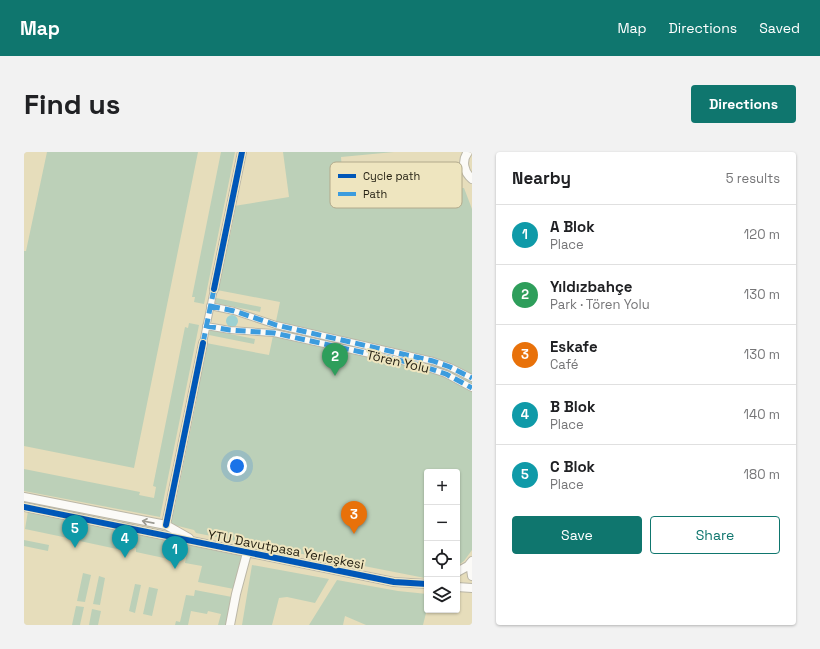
<!DOCTYPE html>
<html lang="en">
<head>
<meta charset="utf-8">
<style>
  body { margin:0; font-family:"Space Grotesk",sans-serif; background:#f2f2f2; color:#202124 }
  .controls { position:absolute; right:12px; bottom:12px; display:grid; overflow:hidden; border-radius:4px; box-shadow:0 1px 3px #0004 }
  .controls button { width:36px; height:36px; display:grid; place-items:center; padding:0; border:0; border-bottom:1px solid #e0e0e0; background:#fff; color:#202124; font:20px sans-serif }
  .you { position:absolute; left:213px; top:314px; width:14px; height:14px; margin:-10px; border:3px solid #fff; border-radius:50%; background:#1a73e8; box-shadow:0 0 0 6px #1a73e833 }
  .badge { display:grid; place-items:center; width:26px; height:26px; border-radius:50%; background:#0f766e; color:#fff; font-size:13px; font-weight:700 }
  .pin { position:absolute; translate:-50% -33px; filter:drop-shadow(0 1px 2px #0008) }
  .pin::after { content:''; position:absolute; top:21px; width:14px; height:12px; background:inherit; clip-path:polygon(0 0,100% 0,50% 100%) }
  .list { margin:0; padding:0; list-style:none }
  h2 { display:flex; justify-content:space-between; align-items:center; height:52px; margin:0; padding:0 16px; font-size:17px }
  h2 small { font-size:13px; font-weight:400; color:#757577 }
  .list li { display:grid; grid-template-columns:26px 1fr auto; gap:12px; align-items:center; box-sizing:border-box; height:60px; padding:0 16px; border-top:1px solid #e0e0e0 }
  .list b { display:block; font-size:15px; white-space:nowrap }
  .list p { margin:0; font-size:13px; white-space:nowrap; color:#757577 }
  .list em { font-size:13px; font-style:normal; color:#757577 }
  .actions { display:flex; gap:8px; padding:12px 16px }
  .actions a { flex:1; padding:9px 0; border:1px solid #0f766e; border-radius:4px; text-align:center; font-size:14px; color:#0f766e }
  .actions .main { background:#0f766e; color:#fff }
  .icon { flex:none; width:22px; height:22px; fill:none; stroke:currentColor; stroke-width:2; stroke-linecap:round; stroke-linejoin:round }
  .map { position:relative; flex:none; width:448px; height:473px; overflow:hidden; border-radius:4px }
  header { display:flex; align-items:center; gap:24px; box-sizing:border-box; height:56px; padding:0 20px; background:#0f766e; color:#fff }
  header strong { font-size:19px }
  nav { display:flex; gap:22px; margin-inline-start:auto; font-size:14px }
  .intro { display:flex; align-items:center; justify-content:space-between; box-sizing:border-box; height:96px; padding:0 24px }
  h1 { margin:0; font-size:28px }
  .button { padding:10px 18px; border-radius:4px; background:#0f766e; color:#fff; font-size:14px; font-weight:700 }
  main { display:flex; gap:24px; padding:0 24px }
  aside { flex:1; background:#fff; border-radius:4px; box-shadow:0 1px 3px #0004 }
  .map>svg:first-child { display:block }
</style>
</head>
<body>
<header>
<strong>Map</strong>
<nav><a>Map</a><a>Directions</a><a>Saved</a></nav>
</header>
<div class="intro"><h1>Find us</h1><a class="button">Directions</a></div>
<main>
<div class="map">
<svg width="448" height="473" viewBox="0 0 448 473">
  <rect width="100%" height="100%" fill="#e4dfca"/>
  <path fill="#e6ddbb" fill-rule="evenodd" d="M0,0h448v473h-448zM403,320h30v138h-30z"/>
  <path fill="#bcd0b8" d="M23,0h151l-64,316 -110,-22v-195h2z
    M197,0h14l-31,152 -10,-2 1,-5h-3z
    M259,0h111l-53,5 3,41 120,-10 8,21v341l-8,11 -7,5v-94h-30v106h-2l-229,-45 -2,-3 -24,-6 2,-18h3l22,-108 -4,-1 13,-54 63,12 11,-53 -63,-12 10,-54h3l5,-26 -2,-1 1,-3 55,-9z
    M192,146l45,9 -1,5 -45,-9z
    M165,171l10,2 -39,192 -136,-26v-22l116,23 -1,3 15,3 2,-11 -3,-1 32,-159 3,1z
    M186,178l45,9 -1,5 -45,-9z
    M4,359l44,9 -4,18 -43,-9z
    M55,369l48,10 -3,15 -6,-2 -1,5 -42,-9z
    M110,380l48,10 -4,19 -42,-9v-4l-6,-1z
    M0,388l25,5 -1,6 -24,-5z
    M165,391l55,11 -10,35 -36,-7 4,-16 -17,-3z
    M228,413l77,14 -14,24 -28,-6 -8,1 -7,27h-30z
    M59,421l8,2 -6,27 -8,-1z
    M75,424l6,2 -5,27 -7,-1z
    M313,428l61,11 29,3v15l-4,16h-57l-21,-9 -2,9h-34z
    M111,432l6,1 -6,28 -6,-2z
    M125,435l9,2 -6,27 -9,-2z
    M171,438l37,7 -4,28h-10l3,-11 -13,-3 -1,3 -16,-3 -3,14h-13l1,-4 4,1 6,-27 8,1z
    M52,454l8,1 -4,18h-8z
    M68,457l9,2 -3,14h-9z"/>
  <path fill="#9dd1d1" d="M202 169a6 6 0 1 1 12 0a6 6 0 1 1-12 0Z"/>
  <g fill="none" stroke-linecap="round" stroke-linejoin="round">
    <defs>
      <path id="pedestrian" d="M186,154l24,5 42,14 157,36 17,6 22,11
        M182,174l24,4 44,3 142,31 30,10 26,14
        M179,191l11,-54"/>
      <path id="minor" d="M444,0c-7,9 -4,20 4,27
        M190,137l28,-137
        M0,345l142,28 23,13
        M0,355l370,75 33,2
        M142,373l37,-182
        M448,411l-1,6 1,7
        M433,420l11,-6 4,-5
        M433,435l15,1
        M206,473l6,-31 11,-41"/>
    </defs>
    <use href="#pedestrian" stroke="#bbb7a7" stroke-width="8"/>
    <use href="#minor" stroke="#bbb7a7" stroke-width="10"/>
    <use href="#pedestrian" stroke="#fbfaf7" stroke-width="6"/>
    <use href="#minor" stroke="#fbfaf7" stroke-width="8"/>
    <path stroke="#3c9cde" stroke-width="5" stroke-dasharray="10 5" stroke-linecap="butt" d="M186,154l24,5 42,14 157,36 17,6 22,11
      M182,174l24,4 44,3 142,31 30,10 26,14
      M179,191l11,-54"/>
    <defs>
      <path id="cycleway" d="M190,137l28,-137
        M0,355l370,75 33,2
        M142,373l37,-182"/>
    </defs>
    <use href="#cycleway" stroke="#eee5bf" stroke-width="8"/>
    <use href="#cycleway" stroke="#0057b8" stroke-width="6"/>
  </g>
  <defs><path id="oneway-shaft" d="M-6 0H5M1.5-3L5.5 0L1.5 3" fill="none" stroke-width="1.6" stroke-linecap="round" stroke-linejoin="round"/></defs>
  <use stroke="#9b9991" href="#oneway-shaft" transform="translate(124 370) rotate(-169)"/>
  <g text-anchor="middle" stroke-width="4" stroke-linejoin="round" paint-order="stroke">
    <g font-size="13" fill="#262214" stroke="#eee5bf">
      <text transform="translate(374 209) rotate(13)" y="5">Tören Yolu</text>
      <text transform="translate(262 397) rotate(11)" y="5">YTU Davutpasa Yerleşkesi</text>
    </g>
  </g>
  <rect x="306" y="10" width="132" height="46" rx="6" fill="#eee5bf" stroke="#b2aa8c" stroke-width="1"/>
  <rect x="314" y="22" width="18" height="4" fill="#0057b8"/>
  <rect x="314" y="40" width="18" height="4" fill="#3c9cde"/>
  <g font-size="11" fill="#262214">
    <text x="339" y="28">Cycle path</text>
    <text x="339" y="46">Path</text>
  </g>
</svg>
<div class="controls">
<button>+</button>
<button>−</button>
<button><svg class="icon" aria-label="locate" viewBox="0 0 24 24"><circle cx="12" cy="12" r="6"/><path d="M12 2v4M12 18v4M2 12h4M18 12h4"/></svg></button>
<button><svg class="icon" aria-label="layers" viewBox="0 0 24 24"><path d="M12 4l9 5-9 5-9-5zM3 14l9 5 9-5"/></svg></button>
</div>
<div class="you"></div>
<div class="pin badge" style="left:151px;top:417px;background:#0f9aa8">1</div>
<div class="pin badge" style="left:311px;top:224px;background:#2e9e5b">2</div>
<div class="pin badge" style="left:330px;top:382px;background:#e8710a">3</div>
<div class="pin badge" style="left:101px;top:406px;background:#0f9aa8">4</div>
<div class="pin badge" style="left:51px;top:396px;background:#0f9aa8">5</div>
</div>
<aside>
<h2>Nearby<small>5 results</small></h2>
<ul class="list">
<li><span class="badge" style="background:#0f9aa8">1</span><div><b>A Blok</b><p>Place</p></div><em>120 m</em></li>
<li><span class="badge" style="background:#2e9e5b">2</span><div><b>Yıldızbahçe</b><p>Park · Tören Yolu</p></div><em>130 m</em></li>
<li><span class="badge" style="background:#e8710a">3</span><div><b>Eskafe</b><p>Café</p></div><em>130 m</em></li>
<li><span class="badge" style="background:#0f9aa8">4</span><div><b>B Blok</b><p>Place</p></div><em>140 m</em></li>
<li><span class="badge" style="background:#0f9aa8">5</span><div><b>C Blok</b><p>Place</p></div><em>180 m</em></li>
</ul>
<div class="actions"><a class="main">Save</a><a>Share</a></div>
</aside>
</main>
</body>
</html>
